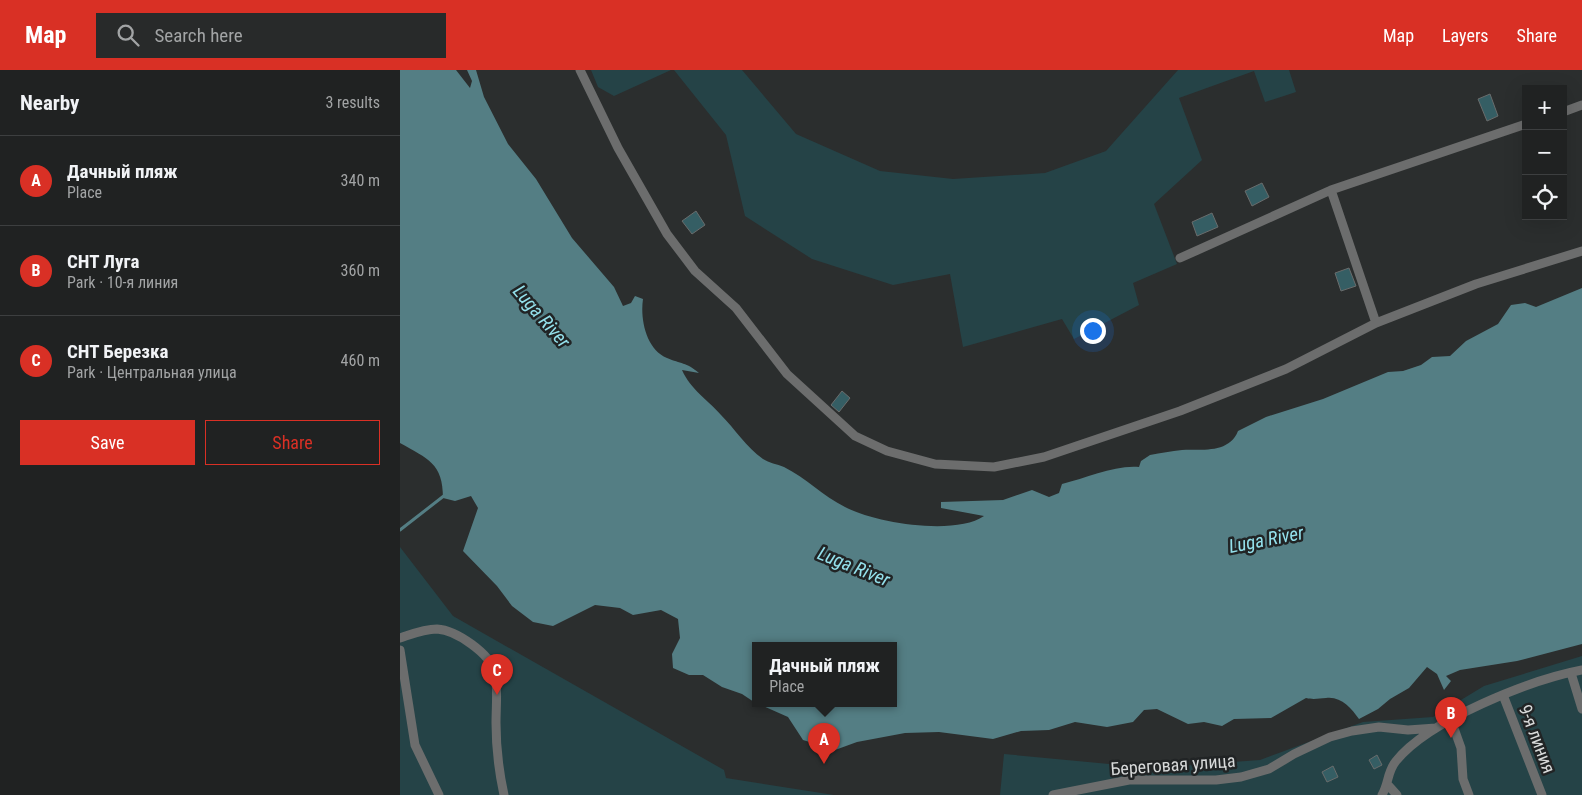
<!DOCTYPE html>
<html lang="en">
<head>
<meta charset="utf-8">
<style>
  body { margin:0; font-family:"Roboto Condensed",sans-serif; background:#282a2a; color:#f1f3f6 }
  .controls { position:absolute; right:15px; top:15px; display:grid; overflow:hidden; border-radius:0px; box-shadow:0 5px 20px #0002 }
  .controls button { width:45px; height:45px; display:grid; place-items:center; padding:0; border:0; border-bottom:1px solid #3d3f40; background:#202222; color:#f1f3f6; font:25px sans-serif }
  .you { position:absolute; left:692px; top:260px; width:18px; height:18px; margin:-12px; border:4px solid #fff; border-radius:50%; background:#1a73e8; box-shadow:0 0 0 8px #1a73e833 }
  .badge { display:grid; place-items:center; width:32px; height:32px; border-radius:50%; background:#d93025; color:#fff; font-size:16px; font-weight:700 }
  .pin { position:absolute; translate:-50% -41px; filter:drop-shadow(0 1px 2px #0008) }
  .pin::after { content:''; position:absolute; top:26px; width:18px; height:15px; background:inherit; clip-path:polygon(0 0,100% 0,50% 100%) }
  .popup { position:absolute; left:352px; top:572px; width:145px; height:65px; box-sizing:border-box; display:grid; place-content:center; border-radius:0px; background:#202222; filter:drop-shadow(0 1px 4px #0005); font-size:16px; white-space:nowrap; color:#a2a4a5 }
  .popup b { font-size:19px; color:#f1f3f6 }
  .popup::after { content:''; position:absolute; left:50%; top:100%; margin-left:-10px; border:10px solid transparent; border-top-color:#202222 }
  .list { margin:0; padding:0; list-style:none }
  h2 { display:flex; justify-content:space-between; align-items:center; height:65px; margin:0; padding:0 20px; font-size:21px }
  h2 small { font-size:16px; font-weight:400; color:#a2a4a5 }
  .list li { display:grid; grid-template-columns:32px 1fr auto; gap:15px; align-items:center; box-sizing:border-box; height:90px; padding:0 20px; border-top:1px solid #3d3f40 }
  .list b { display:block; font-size:19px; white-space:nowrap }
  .list p { margin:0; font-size:16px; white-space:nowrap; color:#a2a4a5 }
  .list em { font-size:16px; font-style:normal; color:#a2a4a5 }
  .actions { display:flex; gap:10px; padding:15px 20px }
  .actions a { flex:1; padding:11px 0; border:1px solid #d93025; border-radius:0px; text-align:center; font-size:18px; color:#d93025 }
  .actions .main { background:#d93025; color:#fff }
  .icon { flex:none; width:28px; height:28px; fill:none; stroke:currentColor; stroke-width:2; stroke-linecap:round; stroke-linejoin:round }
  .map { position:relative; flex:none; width:1182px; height:725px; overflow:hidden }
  header { display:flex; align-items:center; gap:30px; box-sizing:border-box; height:70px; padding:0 25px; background:#d93025; color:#fff }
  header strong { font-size:24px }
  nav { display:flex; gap:28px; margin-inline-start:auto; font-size:18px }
  .search { width:350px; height:45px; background:#282a2a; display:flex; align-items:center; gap:12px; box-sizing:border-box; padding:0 18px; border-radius:0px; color:#a2a4a5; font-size:19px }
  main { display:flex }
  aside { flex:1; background:#202222 }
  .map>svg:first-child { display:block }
</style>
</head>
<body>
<header>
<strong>Map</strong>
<div class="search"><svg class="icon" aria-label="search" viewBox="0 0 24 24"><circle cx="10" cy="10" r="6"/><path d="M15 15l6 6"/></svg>Search here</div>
<nav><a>Map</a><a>Layers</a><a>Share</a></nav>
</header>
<main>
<aside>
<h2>Nearby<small>3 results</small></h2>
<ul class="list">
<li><span class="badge">A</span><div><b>Дачный пляж</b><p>Place</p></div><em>340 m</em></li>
<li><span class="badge">B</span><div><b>СНТ Луга</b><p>Park · 10-я линия</p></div><em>360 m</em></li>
<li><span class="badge">C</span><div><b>СНТ Березка</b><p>Park · Центральная улица</p></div><em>460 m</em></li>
</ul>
<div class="actions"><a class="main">Save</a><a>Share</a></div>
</aside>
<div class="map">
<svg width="1182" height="725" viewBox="0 0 1182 725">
  <rect width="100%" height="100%" fill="#2b2e2e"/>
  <path fill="#254347" d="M191,0h80l-57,26 -16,-9z
    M274,0h68l54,64 84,37 73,8 92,-6 61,-22 72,-81h111l7,22 -31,10 -11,-31 -75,27 23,62 -48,44 23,60 -44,19 6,22 -65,34 -12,-20 -99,28 -13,-73 -57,11 -81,-26 -67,-43 -19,-81z
    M0,477l53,69 271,154 2,8 108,17h-434z
    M1182,586v139h-582l4,-41 147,14 109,-8 103,-38 70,-5 51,-31z"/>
  <path fill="#547e84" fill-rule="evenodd" d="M0,0h56l14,18 2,-7 -5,-11h9l8,27 24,47 28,35 36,59 42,49 9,19 8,-3 4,-7 8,3c-3,20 3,50 24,59 14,6 19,4 32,15l-17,-3c9,20 25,29 39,45 14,14 25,32 42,44 6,4 14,5 21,8 22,11 39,29 61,40 30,16 110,29 139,9l-43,-8v-6l62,-2 29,-10 17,7 10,-4 3,-9c25,-6 52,-19 77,-17l2,-6 9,-6c11,-2 21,-4 32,-5 19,-1 47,4 56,-19l28,-14 57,-18 65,-27 15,-1 18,-6 11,-8 18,-1 16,-15 32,-17 13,-19 14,-2 11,4 46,-19v356l-65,17 -57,9 -14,6 5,5 -7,9 -7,-16 -10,-7 -18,21 -19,11 -12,10 -19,10c-8,-11 -18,-23 -33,-21 -7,0 -11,2 -20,0l-35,20 -37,1 -12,7 -18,-4 -16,2 -31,-15 -13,1 -11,12 -26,5 -32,-5 -26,8 -28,1 -28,8 -54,-7 -34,1 -48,9 -33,12 -8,-10 -13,-4 -15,-23 -34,-15 -12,-8 -20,-7 -19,-12h-14l-16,-7 -1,-14 8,-16 -2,-19 -17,-9 -28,5 -13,-7 -25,-3 -42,21 -20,-4 -21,-16 -15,-20 -34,-35 15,-43 -7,-12 -16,5 -12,-3c0,-35 -15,-39 -43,-55zM355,575h138v58h-138z"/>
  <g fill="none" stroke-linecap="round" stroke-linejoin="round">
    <path stroke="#547e84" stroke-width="3" d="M0,460l45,-35"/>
  </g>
  <path fill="#355e64" stroke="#696c6c" d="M1090,24l8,22 -11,5 -9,-22z
    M862,113l7,14 -17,9 -7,-15z
    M296,141l9,14 -13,9 -10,-13z
    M812,143l6,14 -21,9 -5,-14z
    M949,198l7,18 -15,5 -6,-18z
    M442,321l8,7 -11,14 -8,-7z
    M977,685l5,10 -8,4 -5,-9z
    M933,696l5,11 -11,5 -5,-10z"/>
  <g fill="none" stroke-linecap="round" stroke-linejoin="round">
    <path stroke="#6c6d6d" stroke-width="9" d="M180,0l38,78 49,86 28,37 41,37 51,66 68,62 32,15 48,13 59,3 50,-10 136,-46 106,-42 90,-46 100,-39 106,-33
      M1163,42l19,-7
      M931,120l45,133
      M780,188l151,-68 195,-66
      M0,568c12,-4 24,-9 37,-9 19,1 54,25 58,44 3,15 1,34 1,50 0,24 3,49 8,72
      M0,580l15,95 24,50
      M1171,603l11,36
      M1103,625l39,100
      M1051,650l10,28 2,31 6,16
      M988,715l9,10
      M653,725l76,-15h87l25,-3 28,-8 25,-15 36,-17 22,-6 27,-4 29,3 28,-2
      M982,725c7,-12 5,-23 14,-34 33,-41 134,-81 186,-91"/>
  </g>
  <g text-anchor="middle" stroke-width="5" stroke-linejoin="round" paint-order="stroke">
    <g font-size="18" fill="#d7d9d9" stroke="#212425">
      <text transform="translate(1137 669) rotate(69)" y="6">9-я линия</text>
      <text transform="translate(773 695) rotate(-4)" y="6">Береговая улица</text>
    </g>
    <g font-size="19" font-style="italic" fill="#94e1ec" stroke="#212425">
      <text transform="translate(142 246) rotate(49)" y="7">Luga River</text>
      <text transform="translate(866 469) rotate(-11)" y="7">Luga River</text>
      <text transform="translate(454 496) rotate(22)" y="7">Luga River</text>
    </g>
  </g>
</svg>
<div class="controls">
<button>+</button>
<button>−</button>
<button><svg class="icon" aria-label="locate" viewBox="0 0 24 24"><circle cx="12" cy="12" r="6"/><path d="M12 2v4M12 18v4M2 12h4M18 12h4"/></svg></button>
</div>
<div class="you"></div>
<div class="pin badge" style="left:424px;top:694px">A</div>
<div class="popup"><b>Дачный пляж</b>Place</div>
<div class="pin badge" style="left:1051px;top:668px">B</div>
<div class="pin badge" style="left:97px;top:625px">C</div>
</div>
</main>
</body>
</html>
